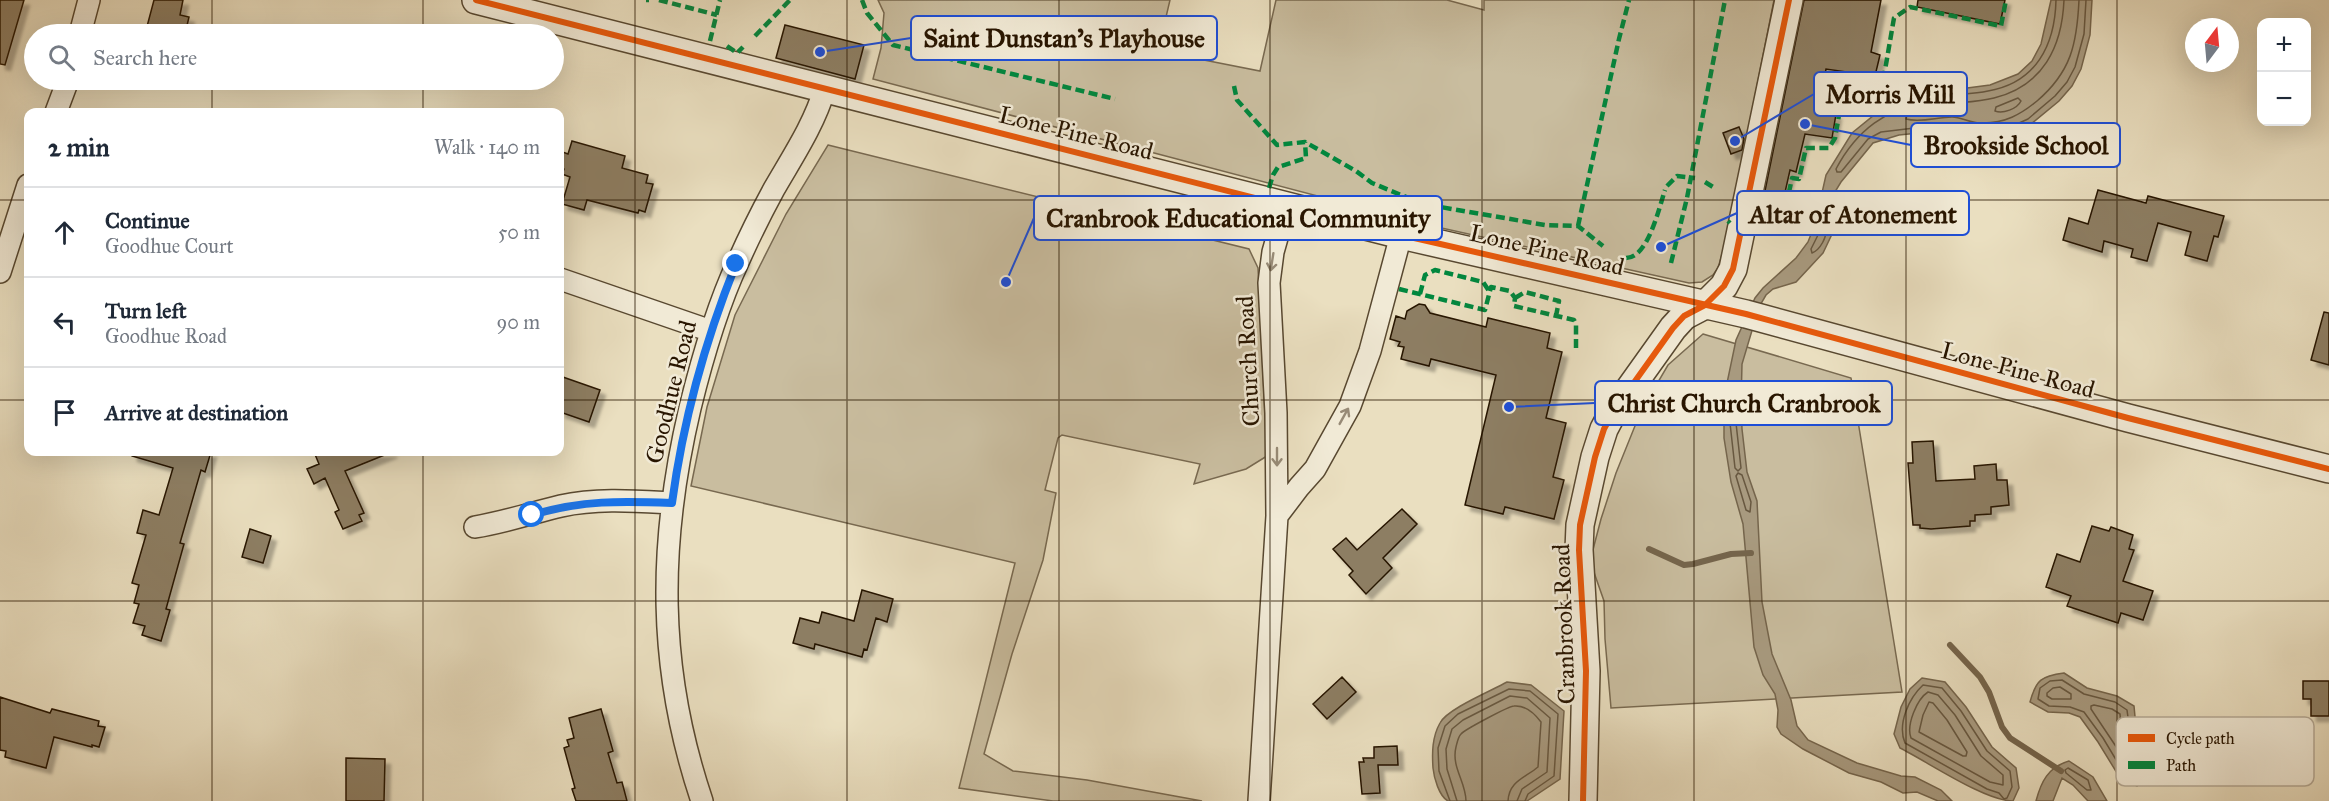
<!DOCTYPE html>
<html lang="en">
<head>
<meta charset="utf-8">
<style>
  body { margin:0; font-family:"IM FELL Great Primer",serif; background:#f6f6f7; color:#1f2937 }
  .controls { position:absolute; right:18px; top:18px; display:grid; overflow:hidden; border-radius:12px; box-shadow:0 6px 24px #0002 }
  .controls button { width:54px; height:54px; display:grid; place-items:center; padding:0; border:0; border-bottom:2px solid #e0e1e3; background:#fff; color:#1f2937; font:30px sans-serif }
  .compass { position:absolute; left:2185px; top:18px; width:54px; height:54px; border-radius:50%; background:#fff; box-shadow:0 6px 24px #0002; rotate:16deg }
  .stop { position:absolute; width:18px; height:18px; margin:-14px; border:4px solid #1a73e8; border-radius:50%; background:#fff }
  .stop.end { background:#1a73e8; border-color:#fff; box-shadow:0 2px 6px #0008 }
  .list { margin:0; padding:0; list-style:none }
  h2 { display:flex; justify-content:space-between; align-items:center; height:78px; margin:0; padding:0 24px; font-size:26px }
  h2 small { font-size:20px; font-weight:400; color:#747a83 }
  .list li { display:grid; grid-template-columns:39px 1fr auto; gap:18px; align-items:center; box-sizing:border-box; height:90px; padding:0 24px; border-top:2px solid #e0e1e3 }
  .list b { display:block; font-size:22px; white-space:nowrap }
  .list p { margin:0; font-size:20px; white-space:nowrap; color:#747a83 }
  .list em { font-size:20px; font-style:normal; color:#747a83 }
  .icon { flex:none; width:33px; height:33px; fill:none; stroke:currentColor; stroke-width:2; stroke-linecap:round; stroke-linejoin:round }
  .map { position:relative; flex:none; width:2329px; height:801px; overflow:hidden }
  .search { position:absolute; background:#fff; box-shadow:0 6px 24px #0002; left:24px; top:24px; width:540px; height:66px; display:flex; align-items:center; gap:15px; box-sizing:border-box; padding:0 21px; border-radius:33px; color:#747a83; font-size:22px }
  .panel { position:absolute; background:#fff; box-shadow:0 6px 24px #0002; left:24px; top:108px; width:540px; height:348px; border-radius:12px }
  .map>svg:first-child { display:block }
</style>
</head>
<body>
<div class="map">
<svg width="2329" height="801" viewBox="0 0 2329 801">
  <defs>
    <filter id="shadow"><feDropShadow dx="5.5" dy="5.5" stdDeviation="1.5" flood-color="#0004"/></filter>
  </defs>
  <rect width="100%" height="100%" fill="#eadfc0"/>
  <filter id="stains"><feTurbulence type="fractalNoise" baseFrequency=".00333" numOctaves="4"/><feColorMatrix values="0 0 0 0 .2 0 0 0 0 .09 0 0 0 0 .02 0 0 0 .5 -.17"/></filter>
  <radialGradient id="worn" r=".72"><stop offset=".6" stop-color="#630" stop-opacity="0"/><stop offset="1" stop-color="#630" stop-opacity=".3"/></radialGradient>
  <path fill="#c9bd9f" stroke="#786950" stroke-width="1.5" d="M878,0h292l-12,51 102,20 16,-71h171l37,10v-10h290l-24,121 1,8 -23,105 -10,34 -5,7 -11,7 -13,1 -261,-58 -555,-146 8,-31 3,-35z
    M828,145l421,104 9,19 9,188 -21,13 -52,15 6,-20 -138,-29 -4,3 -13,52 11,3 -13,67 -31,94 -28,100 29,17 74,9 115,21h-149l-94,-13 56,-225 -324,-77 16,-79 28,-92 51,-101z
    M1703,334l148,44 51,314 -291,16 -6,-69 -1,-38 -14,-40 11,-42 15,-46 25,-62 27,-46z"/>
  <path fill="#a89a7f" stroke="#75654c" stroke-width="1.5" d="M2051,0h41l-2,35 -9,34 -9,17 -13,15 -28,23 -22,9 -27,4 -34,-7 -49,5 -26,8 -32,39 -11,18 -4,14 7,18 -10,21 -27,29 -23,7 -7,6 -7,12 -17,57 -1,40 1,25 5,43 10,29 5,101 10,52 19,46 6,26 11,14 49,23 44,13 14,1 26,13 11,11h-14l-21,-9 -14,1 -22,-11 -32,-9 -46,-24 -22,-15 -4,-7 1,-17 -3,-16 -12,-19 -9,-28 -11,-123 -12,-42 -7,-44v-26l3,-29 9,-43 19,-42 8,-10 33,-30 12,-16 7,-18 11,-49 26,-42 21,-17 26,-13 30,-10 61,-8 28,-11 14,-13 9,-17z
    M2064,673l23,15 30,8 17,10 5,53 6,18 -8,9 -17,-8 -22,-36 -18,-25 -11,-4 -21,-1 -18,-10c6,-22 11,-26 34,-29z
    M1922,678l23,4 21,25 26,40 24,21 3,20 -6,13c-28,0 -85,-39 -113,-53l-6,-14 7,-27 9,-18z
    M1507,682l24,3 33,26 -4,68 -33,22h-79c-9,-5 -14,-23 -15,-33 -1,-15 -1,-31 7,-45 7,-14 51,-32 67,-41z
    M2069,761l24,16 14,24h-19l-15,-16 -11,-7 -9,23h-17c5,-19 12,-34 33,-40z"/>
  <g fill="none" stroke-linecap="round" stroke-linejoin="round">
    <path stroke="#685840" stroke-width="1.5" d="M2056,0c-1,45 -20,83 -68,91 -19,4 -40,3 -59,8 -43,11 -72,30 -93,70l1,3h4l27,-33 13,-7 67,-8 34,7 26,-3 20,-9 27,-23 12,-14 8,-15 9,-33 2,-34
      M2064,0c-2,47 -21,86 -70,98 -20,5 -40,4 -60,8 -9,1 -18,6 -27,9l-1,4c15,4 31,-2 46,-2 10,0 20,7 31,6 22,0 37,-8 54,-22 34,-29 40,-57 42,-101
      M2018,98l3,3c-4,8 -18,13 -26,10l1,-4z
      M1822,227l3,2c3,7 -5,21 -13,24l-1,-4z
      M1733,421l3,2 5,45 -3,3 -3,-3 -5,-45z
      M1738,473l4,2 9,27 -1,10 -4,-2 -10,-34z
      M2062,680l22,14 31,8 12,8 9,67 -12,-4 -21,-35 -19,-26 -14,-5 -21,-1 -11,-7 2,-11 10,-7z
      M1923,685l19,3 19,23 26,40 23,20 2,16 -5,11 -3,1 -5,-6 -12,-4 -82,-46c-8,-19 4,-45 18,-58z
      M2060,687l11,7v5h-19l-5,-3v-3l6,-5z
      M1928,692l10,3 17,20 26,41 22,19v10l-13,-3 -79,-44c-5,-13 6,-39 17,-46z
      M1929,702l4,1 14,17 20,32 -1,4h-3l-44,-24 4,-17z
      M2094,705l18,4 8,5 3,38 -4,-1 -28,-42v-3z
      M2068,768l20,12 3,10h-4l-21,-17 -1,-3z
      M1450,801l-11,-30 -1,-23 7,-22 13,-12 51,-25 21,2 28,23 -4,62 -26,18 -3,7
      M1457,801l-10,-32 -1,-20 6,-20 11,-9 47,-24 17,2 23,20 -3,54 -25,17 -5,12
      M1466,801c0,-19 -15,-34 -10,-54 1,-4 2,-10 5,-13 3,-4 48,-28 53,-28 11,-1 21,8 27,16l-3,45c-13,11 -29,14 -30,34"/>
    <path stroke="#75654c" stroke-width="6" d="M1649,549l35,16 9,-1 38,-10 20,-1
      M1950,645l30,32 9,15 13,35 8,11 51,33"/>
  </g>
  <path fill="#8d7e64" stroke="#281500" stroke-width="1.5" filter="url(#shadow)" d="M0,0h24l-19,65 -5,-1z
    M154,0h29l-3,15 9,2 -4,17h-40z
    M1804,0h77l-10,52 9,3 -5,21 -49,-7 -8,42 18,3 -4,24 -27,-4 -9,38 -6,-2 -13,58 -19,-3z
    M1918,0h87l-5,24 -83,-17z
    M785,25l79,20 -9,34 -79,-21z
    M1739,127l5,12 -2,11 -11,4 -8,-21z
    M572,141l53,15 -3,12 26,7 -2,8 7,1 -8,28 -6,-2 -1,3 -51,-13 -3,10 -22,-6 8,-27 -8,-3 2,-5 -4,-2v-16l8,3z
    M2098,190l48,13 2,-7 76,20 -6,21 -4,-1 -7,25 -22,-6 6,-23 -33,-9 -11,38 -16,-4 2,-8 -29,-8 -2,11 -39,-12 6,-22 19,6z
    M1419,304l6,1 5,8 56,14 2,-9 62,15 -3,15 15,4 -16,66 20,5 -13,54 11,3 -10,39 -49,-12 -2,7 -38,-9 31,-130 -65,-16 -2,7 -28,-7 3,-12 -6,-1 2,-4 -10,-3 6,-23 9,3 2,-8z
    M2324,312l5,1v52l-18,-5z
    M560,376l40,14 -11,32 -29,-10z
    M1933,441l3,40 39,-2 -1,-13 22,-2 1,16h10l2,25 -18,2v7l-16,1v6h-5v5l-39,3 -11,-1v-3h-7l-5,-62h5l-1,-21z
    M132,452h79l-6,20 -4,-2 -21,73 4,1 -18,65 4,1 -9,31 -19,-6 3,-9 -12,-3 6,-19 -5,-1 5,-18 -7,-2 14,-48 -9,-2 6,-23 16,5 14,-47 -41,-12z
    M314,452h78l-47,19 19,42 -5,2 3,6 -19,8 -8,-17 4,-2 -14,-32 -11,6 -7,-15 12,-5z
    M1402,509l15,15 -34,34 9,10 -26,26 -17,-19 4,-4 -20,-22 13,-11 11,12z
    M2092,526l17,5 2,-4 22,8 -4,14 5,1 -11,31 30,10 -10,29 -22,-7 -3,10 -51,-17 4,-10 -25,-9 11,-33 23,8z
    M250,529l21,7 -8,27 -21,-6z
    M862,590l31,9 -6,23 -11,-4 -9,32 -3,-1 -2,8 -47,-13 -1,5 -21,-6 7,-25 19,5 3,-11 32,9z
    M1342,677l14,15 -29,27 -14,-15z
    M2303,681h26v35h-18v-17h-8z
    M0,697l50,16 2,-4 47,12 -1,5 7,1 -6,20 -7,-2v2l-38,-10 -8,31 -41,-11 1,-6 -6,-1z
    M601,709l12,42 -5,2 9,30 5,-1 5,19h-51l-4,-12 3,-1 -11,-40 5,-2 -2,-6 7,-2 -5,-20z
    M1397,746l1,19h-20l2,28 -18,1 -3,-32h5l-1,-4h11v-11z
    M346,758l39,1 -1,42h-38z"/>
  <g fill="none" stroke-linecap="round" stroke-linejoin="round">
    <defs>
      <path id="minor" d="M80,34l9,-34
        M56,112l12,-32
        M0,272l28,-87
        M560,279l151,52
        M1277,516l22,-29 16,-18 35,-63 20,-55 31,-116
        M475,527c30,-5 57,-14 86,-21 36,-8 74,-5 111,-3
        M702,801c-45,-133 -44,-257 -12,-393 12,-49 26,-99 48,-146 11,-25 23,-49 36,-73 19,-33 40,-64 51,-101
        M1259,801l18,-285 -1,-103 -7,-130 4,-31 13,-46"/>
      <path id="tertiary" d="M476,0l925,235 345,79 382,104 201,51
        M1583,801l3,-130 -7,-121 1,-25 15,-68 9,-28 9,-17 60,-84 11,-12 21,-11 19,-19 9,-17 56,-269"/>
    </defs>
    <use href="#minor" stroke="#584830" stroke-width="24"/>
    <use href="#tertiary" stroke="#584830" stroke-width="30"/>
    <use href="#minor" stroke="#f1ead6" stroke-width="21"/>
    <use href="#tertiary" stroke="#f1ead6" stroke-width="27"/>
    <path stroke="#00873e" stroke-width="4.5" stroke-dasharray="9 4.5" stroke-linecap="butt" d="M646,0h3
      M659,0l58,15
      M862,0l5,13 26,32 222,54
      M755,36l35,-36
      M710,41l10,-41
      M727,46l10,7 6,-6
      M1234,86l3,14 40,45 28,-3 51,29 16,12 51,21 122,21 33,1 25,20
      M1705,182l8,5
      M1667,186l10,-10 18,2
      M1269,188l4,-13 5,-8 28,-9 -1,-16
      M1728,221l2,2
      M1578,226l41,-187 10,-39
      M1755,229l25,5 12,-56 7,1 7,-31h23l6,-10 11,-63 34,5 4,-4 10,-58 16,-11 91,19 5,-26
      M1626,258c22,0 33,-50 39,-68
      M1671,263l16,-65 38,-198
      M1399,289l86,21 6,-23 19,4 5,7 -1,8 60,14 2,4v26
      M1420,294l5,-19 10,-5 48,12 6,9
      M1515,298l10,-6 34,9 -3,15"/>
    <defs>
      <path id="cycleway" d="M476,0l925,235 345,79 382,104 201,51
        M1583,801l3,-130 -7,-121 1,-25 15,-68 9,-28 9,-17 60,-84 11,-12 21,-11 19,-19 9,-17 56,-269"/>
    </defs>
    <use href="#cycleway" stroke="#f1ead6" stroke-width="10"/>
    <use href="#cycleway" stroke="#e8590c" stroke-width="6"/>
  </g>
  <defs><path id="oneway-shaft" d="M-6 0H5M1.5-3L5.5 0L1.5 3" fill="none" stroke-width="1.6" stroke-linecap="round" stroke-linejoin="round" transform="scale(1.5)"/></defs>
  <g stroke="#978a76">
    <use href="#oneway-shaft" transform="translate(1272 262) rotate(99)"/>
    <use href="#oneway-shaft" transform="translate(1344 416) rotate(-61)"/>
    <use href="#oneway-shaft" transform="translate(1277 457) rotate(90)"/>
  </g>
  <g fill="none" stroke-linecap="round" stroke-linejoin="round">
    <path stroke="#1a73e8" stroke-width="8" d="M532,515c49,-15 90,-14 140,-12 11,-82 33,-162 64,-239"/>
  </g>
  <path fill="none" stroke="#281500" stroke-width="1.5" stroke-opacity="0.55" d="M212,0v34M423,0v34M635,0v801M847,0v801M1059,0v801M1270,0v801M1482,0v801M1694,0v801M1906,0v801M2117,0v801M212,80v32M423,80v32M0,200h28M560,200h1769M0,400h28M560,400h1769M212,452v349M423,452v349M0,601h2329"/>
  <g text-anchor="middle" stroke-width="5" stroke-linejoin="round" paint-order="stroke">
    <g font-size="24" fill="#281500" stroke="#f1ead6">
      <text transform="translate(1076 133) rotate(14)" y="8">Lone Pine Road</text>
      <text transform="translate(1547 250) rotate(13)" y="8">Lone Pine Road</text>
      <text transform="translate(1248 361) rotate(-93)" y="8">Church Road</text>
      <text transform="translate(2018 370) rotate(15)" y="8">Lone Pine Road</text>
      <text transform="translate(671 392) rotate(-76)" y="8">Goodhue Road</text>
      <text transform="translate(1564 624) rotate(-92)" y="8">Cranbrook Road</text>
    </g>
  </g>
  <rect x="2116" y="717" width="198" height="69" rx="9" fill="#f1ead6" stroke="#b5aa96" stroke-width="1.5"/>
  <rect x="2128" y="734" width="27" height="8" fill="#e8590c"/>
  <rect x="2128" y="761" width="27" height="8" fill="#00873e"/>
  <g font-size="16" fill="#281500">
    <text x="2166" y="744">Cycle path</text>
    <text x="2166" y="771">Path</text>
  </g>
  <path fill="none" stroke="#1d4ed8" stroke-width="2" d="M820 52L911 38M1735 141L1814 94M1805 124L1911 145M1661 247L1737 213M1006 282L1034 218M1509 407L1595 403"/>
  <g fill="#1d4ed8" stroke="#f1ead6" stroke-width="2">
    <circle cx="820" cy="52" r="6"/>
    <circle cx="1735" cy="141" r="6"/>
    <circle cx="1805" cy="124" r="6"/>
    <circle cx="1661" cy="247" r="6"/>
    <circle cx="1006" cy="282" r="6"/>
    <circle cx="1509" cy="407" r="6"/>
  </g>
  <g fill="#f1ead6" stroke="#1d4ed8" stroke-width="2">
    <rect x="911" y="16" width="306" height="44" rx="6"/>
    <rect x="1814" y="72" width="153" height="44" rx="6"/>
    <rect x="1911" y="123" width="209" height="44" rx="6"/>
    <rect x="1737" y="191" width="232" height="44" rx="6"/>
    <rect x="1034" y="196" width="408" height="44" rx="6"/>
    <rect x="1595" y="381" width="297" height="44" rx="6"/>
  </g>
  <g font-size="26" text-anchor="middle" font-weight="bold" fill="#281500">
    <text x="1064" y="47">Saint Dunstan's Playhouse</text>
    <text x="1890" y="103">Morris Mill</text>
    <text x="2016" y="154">Brookside School</text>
    <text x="1853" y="223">Altar of Atonement</text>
    <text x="1238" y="227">Cranbrook Educational Community</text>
    <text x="1744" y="412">Christ Church Cranbrook</text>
  </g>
  <rect width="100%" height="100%" filter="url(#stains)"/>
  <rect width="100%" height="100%" fill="url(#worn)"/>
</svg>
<div class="controls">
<button>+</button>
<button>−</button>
</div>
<svg class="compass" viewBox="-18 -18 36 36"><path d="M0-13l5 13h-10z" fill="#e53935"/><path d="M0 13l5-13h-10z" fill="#747a83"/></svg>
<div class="stop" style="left:532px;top:515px"></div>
<div class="stop end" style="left:736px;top:264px"></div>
<div class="search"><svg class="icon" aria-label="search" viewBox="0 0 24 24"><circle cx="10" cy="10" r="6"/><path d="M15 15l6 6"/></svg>Search here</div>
<section class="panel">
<h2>2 min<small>Walk · 140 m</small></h2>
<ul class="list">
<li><svg class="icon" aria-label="ahead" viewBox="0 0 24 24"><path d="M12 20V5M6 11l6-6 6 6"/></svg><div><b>Continue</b><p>Goodhue Court</p></div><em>50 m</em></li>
<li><svg class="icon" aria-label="left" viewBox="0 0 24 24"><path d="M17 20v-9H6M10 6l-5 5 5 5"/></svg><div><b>Turn left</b><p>Goodhue Road</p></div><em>90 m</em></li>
<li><svg class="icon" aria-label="arrive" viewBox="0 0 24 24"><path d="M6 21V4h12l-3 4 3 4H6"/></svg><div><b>Arrive at destination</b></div></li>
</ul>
</section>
</div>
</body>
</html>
